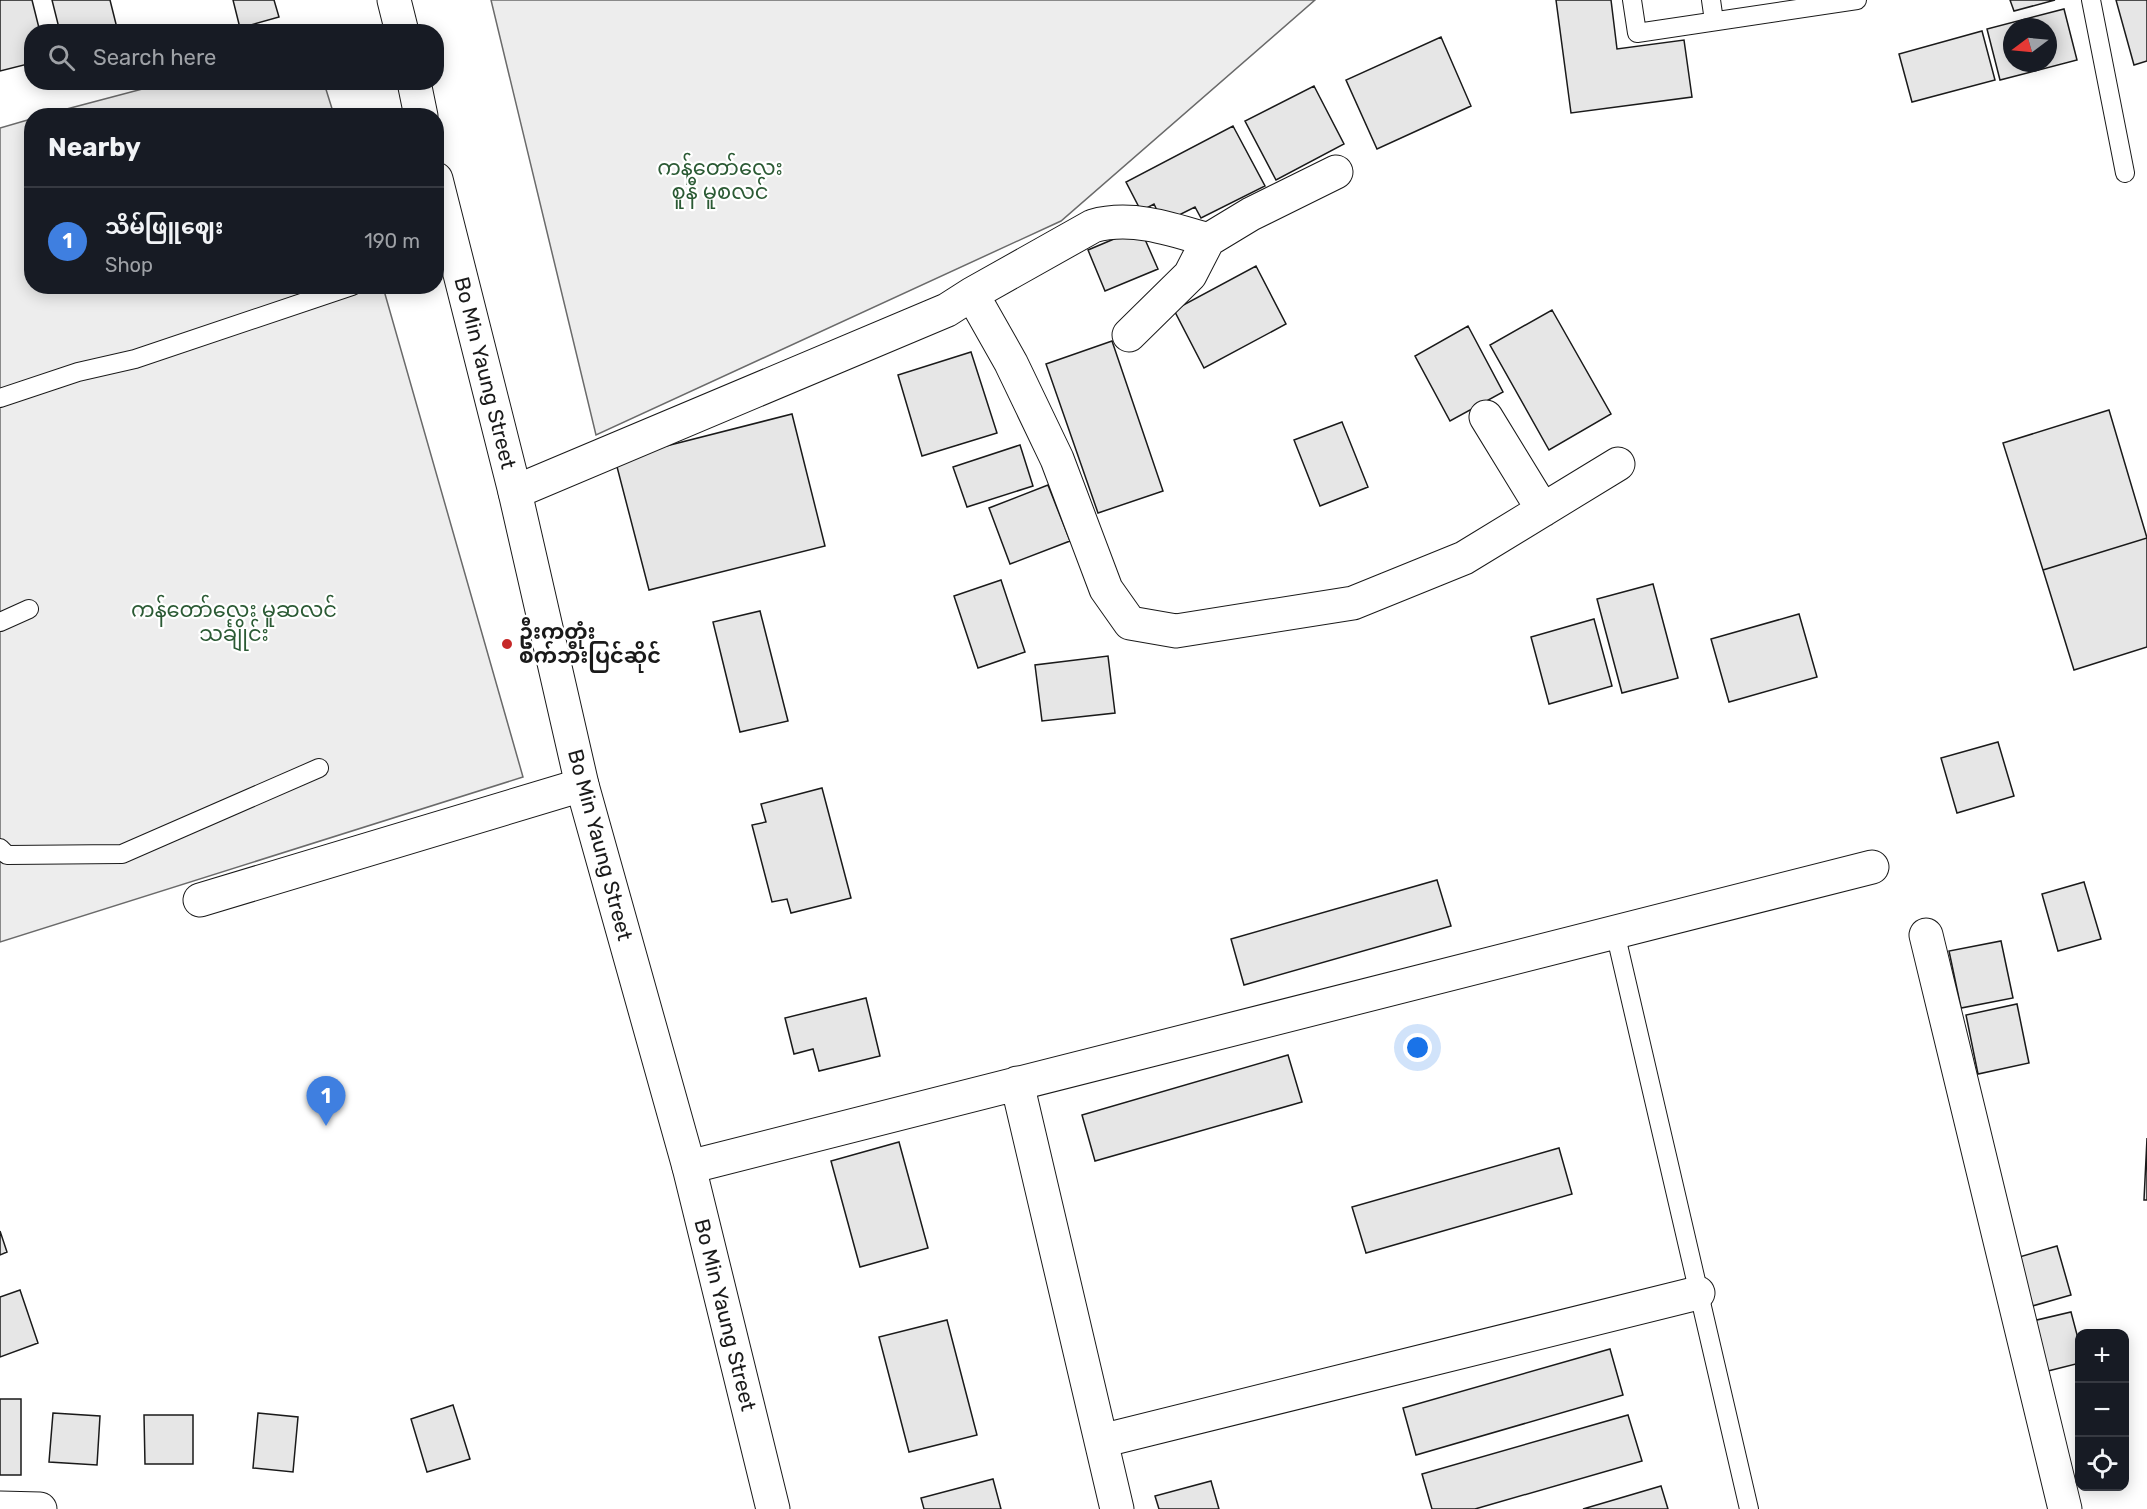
<!DOCTYPE html>
<html lang="en">
<head>
<meta charset="utf-8">
<style>
  body { margin:0; font-family:Rubik,"Noto Sans Myanmar",sans-serif; background:#242831; color:#f1f3f6 }
  .controls { position:absolute; right:18px; bottom:18px; display:grid; overflow:hidden; border-radius:12px; box-shadow:0 3px 15px #0003 }
  .controls button { width:54px; height:54px; display:grid; place-items:center; padding:0; border:0; border-bottom:2px solid #363941; background:#171b24; color:#f1f3f6; font:30px sans-serif }
  .compass { position:absolute; left:2003px; top:18px; width:54px; height:54px; border-radius:50%; background:#171b24; box-shadow:0 3px 15px #0003; rotate:254deg }
  .you { position:absolute; left:1418px; top:1048px; width:21px; height:21px; margin:-15px; border:4px solid #fff; border-radius:50%; background:#1a73e8; box-shadow:0 0 0 9px #1a73e833 }
  .badge { display:grid; place-items:center; width:39px; height:39px; border-radius:50%; background:#ea580c; color:#fff; font-size:20px; font-weight:700 }
  .pin { position:absolute; translate:-50% -50px; filter:drop-shadow(0 2px 3px #0008) }
  .pin::after { content:''; position:absolute; top:32px; width:21px; height:18px; background:inherit; clip-path:polygon(0 0,100% 0,50% 100%) }
  .list { margin:0; padding:0; list-style:none }
  h2 { display:flex; justify-content:space-between; align-items:center; height:78px; margin:0; padding:0 24px; font-size:26px }
  h2 small { font-size:20px; font-weight:400; color:#9ea1a6 }
  .list li { display:grid; grid-template-columns:39px 1fr auto; gap:18px; align-items:center; box-sizing:border-box; height:108px; padding:0 24px; border-top:2px solid #363941 }
  .list b { display:block; font-size:22px; white-space:nowrap }
  .list p { margin:0; font-size:20px; white-space:nowrap; color:#9ea1a6 }
  .list em { font-size:20px; font-style:normal; color:#9ea1a6 }
  .icon { flex:none; width:33px; height:33px; fill:none; stroke:currentColor; stroke-width:2; stroke-linecap:round; stroke-linejoin:round }
  .map { position:relative; flex:none; width:2147px; height:1509px; overflow:hidden }
  .search { position:absolute; background:#171b24; box-shadow:0 3px 15px #0003; left:24px; top:24px; width:420px; height:66px; display:flex; align-items:center; gap:15px; box-sizing:border-box; padding:0 21px; border-radius:24px; color:#9ea1a6; font-size:22px }
  .panel { position:absolute; background:#171b24; box-shadow:0 3px 15px #0003; left:24px; top:108px; width:420px; height:186px; border-radius:24px }
  .map>svg:first-child { display:block }
</style>
</head>
<body>
<div class="map">
<svg width="2147" height="1509" viewBox="0 0 2147 1509">
  <rect width="100%" height="100%" fill="#fff"/>
  <path fill="#ededed" stroke="#6a6a6a" stroke-width="1.5" d="M491,0h824l-254,221 -465,214z
    M165,83h159l10,32h-290z
    M31,119l1,167 351,1 140,490 -523,165v-814z"/>
  <path fill="#e6e6e6" stroke="#1a1a1a" stroke-width="1.5" fill-rule="evenodd" d="M0,0h32l8,32h-8v31l-32,8z
    M52,0h58l8,32h-58z
    M233,0h41l5,17 -39,11z
    M1556,0h55l6,49 67,-9 8,57 -121,16z
    M2010,0h45l-41,11z
    M2116,0h31v61l-13,4z
    M2064,9l13,51 -77,20 -13,-51zM2012,27h36v36h-36z
    M1982,31l13,49 -83,22 -13,-48z
    M1441,37l30,69 -94,43 -31,-69z
    M1314,86l30,58 -68,36 -31,-59z
    M1233,126l32,60 -64,32 -6,-11 -32,16 -9,-19 -13,7 -15,-29z
    M1140,228l18,41 -53,22 -17,-41z
    M1256,266l30,58 -82,44 -30,-58z
    M1552,310l59,104 -62,36 -59,-105z
    M1468,326l35,66 -53,29 -35,-65z
    M1112,341l51,150 -65,22 -52,-149z
    M971,352l26,81 -75,23 -24,-81z
    M2109,410l38,128 -104,32 -40,-127z
    M792,414l33,132 -176,44 -34,-131z
    M1342,422l26,65 -48,19 -26,-66z
    M1020,445l13,41 -66,21 -14,-40z
    M1048,485l22,56 -60,23 -21,-56z
    M2147,538v109l-73,23 -31,-100z
    M1001,580l24,72 -47,16 -24,-72z
    M1653,584l25,94 -56,15 -25,-94z
    M760,611l28,110 -48,11 -27,-110z
    M1799,614l18,63 -88,25 -18,-63z
    M1594,619l18,67 -63,18 -18,-67z
    M1108,656l7,57 -73,8 -7,-56z
    M1998,742l16,54 -57,17 -16,-55z
    M822,788l29,110 -60,15 -4,-14 -15,3 -20,-77 14,-3 -5,-18z
    M1437,880l14,46 -207,59 -13,-46z
    M2084,882l17,57 -43,12 -16,-57z
    M2001,941l12,57 -52,10 -12,-57z
    M866,998l14,58 -61,15 -6,-22 -19,5 -9,-36z
    M2017,1004l12,59 -51,11 -12,-59z
    M1288,1055l14,47 -207,59 -13,-46z
    M2147,1138v62h-3z
    M899,1142l29,106 -68,19 -29,-106z
    M1559,1148l13,46 -206,59 -14,-46z
    M0,1231l7,21 -7,3z
    M2057,1246l14,49 -49,14 -13,-49z
    M20,1290l18,53 -38,14v-60z
    M2071,1312l9,34v17l-44,11 -12,-51z
    M947,1320l30,115 -68,17 -30,-115z
    M1610,1349l13,46 -207,60 -13,-47z
    M0,1399h21v76h-21z
    M453,1405l17,54 -43,13 -16,-53z
    M53,1413l47,3 -3,49 -48,-3z
    M258,1413l40,4 -5,55 -40,-4z
    M144,1415h49v49h-48z
    M1628,1415l14,46 -167,48h-43l-10,-35z
    M993,1479l8,30h-77l-3,-11z
    M1211,1481l8,28h-60l-4,-13z
    M1661,1486l7,23h-85z"/>
  <g fill="none" stroke-linecap="round" stroke-linejoin="round">
    <defs>
      <path id="lane" d="M1632,0l5,33 220,-33
        M1711,0l3,21
        M2091,0l34,173
        M0,398l78,-26 57,-13 217,-73
        M0,622l29,-13
        M0,848l7,7 115,-1 197,-86
        M1615,932l134,577"/>
      <path id="street" d="M972,294l121,-68c38,-11 79,3 115,14
        M1129,335l61,-60 18,-35 43,-26 85,-42
        M1486,417l57,93
        M515,492l432,-182 25,-16 39,69 46,96 49,130 24,34 46,8 177,-28 111,-45 154,-94
        M200,900l382,-115
        M1926,935l139,574
        M1017,1083l100,426
        M689,1167l1183,-300
        M1101,1441l597,-148
        M0,1508l40,1"/>
      <path id="secondary" d="M394,0l8,32
        M414,82l7,34
        M436,179l79,313 67,293 107,382 84,342"/>
    </defs>
    <use href="#lane" stroke="#1a1a1a" stroke-width="20"/>
    <use href="#street" stroke="#1a1a1a" stroke-width="35"/>
    <use href="#secondary" stroke="#1a1a1a" stroke-width="35"/>
    <use href="#lane" stroke="#fff" stroke-width="18"/>
    <use href="#street" stroke="#fff" stroke-width="33"/>
    <use href="#secondary" stroke="#fff" stroke-width="33"/>
  </g>
  <circle fill="#c62828" stroke="#fff" stroke-width="2" cx="507" cy="644" r="6"/>
  <g text-anchor="middle" stroke-width="4.5" stroke-linejoin="round" paint-order="stroke">
    <g font-size="21" fill="#2b5a34" stroke="#fff">
      <text x="720" y="175">ကန်တော်လေး<tspan x="720" dy="24">စူနီ မူစလင်</tspan></text>
      <text x="234" y="617">ကန်တော်လေး မူဆလင်<tspan x="234" dy="24">သင်္ချိုင်း</tspan></text>
    </g>
    <g font-size="21" fill="#1a1a1a" stroke="#fff">
      <text transform="translate(485 373) rotate(76)" y="7">Bo Min Yaung Street</text>
      <text transform="translate(600 845) rotate(75)" y="7">Bo Min Yaung Street</text>
      <text transform="translate(725 1315) rotate(76)" y="7">Bo Min Yaung Street</text>
    </g>
    <g font-size="21" font-weight="bold" fill="#1a1a1a" stroke="#fff" text-anchor="start">
      <text x="519" y="639">ဦးကတုံး<tspan x="519" dy="24">စက်ဘီးပြင်ဆိုင်</tspan></text>
    </g>
  </g>
</svg>
<div class="controls">
<button>+</button>
<button>−</button>
<button><svg class="icon" aria-label="locate" viewBox="0 0 24 24"><circle cx="12" cy="12" r="6"/><path d="M12 2v4M12 18v4M2 12h4M18 12h4"/></svg></button>
</div>
<svg class="compass" viewBox="-18 -18 36 36"><path d="M0-13l5 13h-10z" fill="#e53935"/><path d="M0 13l5-13h-10z" fill="#9ea1a6"/></svg>
<div class="you"></div>
<div class="pin badge" style="left:326px;top:1126px;background:#3f7fe0">1</div>
<div class="search"><svg class="icon" aria-label="search" viewBox="0 0 24 24"><circle cx="10" cy="10" r="6"/><path d="M15 15l6 6"/></svg>Search here</div>
<section class="panel">
<h2>Nearby<small></small></h2>
<ul class="list">
<li><span class="badge" style="background:#3f7fe0">1</span><div><b>သိမ်ဖြူဈေး</b><p>Shop</p></div><em>190 m</em></li>
</ul>
</section>
</div>
</body>
</html>
